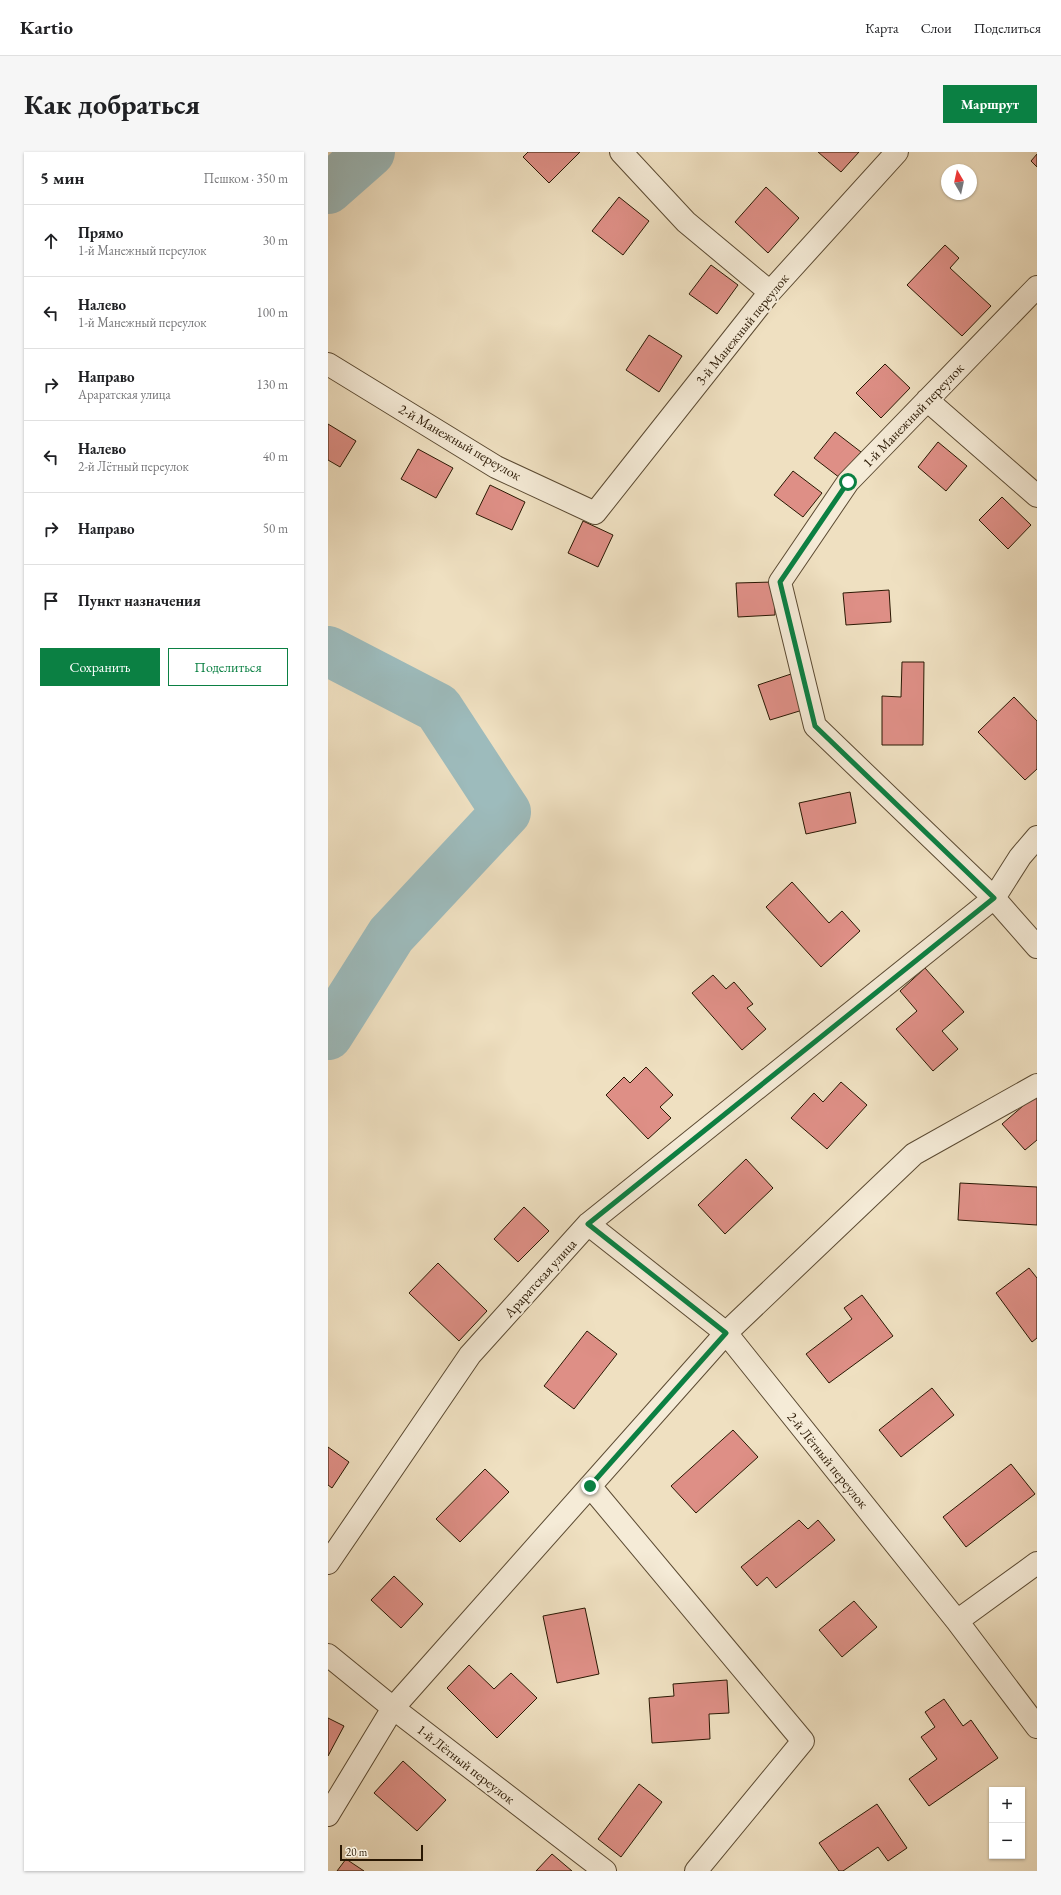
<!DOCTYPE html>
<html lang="ru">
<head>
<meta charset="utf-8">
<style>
  body { margin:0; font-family:"EB Garamond",serif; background:#f6f6f6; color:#202124 }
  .controls { position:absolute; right:12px; bottom:12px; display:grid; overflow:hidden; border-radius:0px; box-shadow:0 1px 3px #0004 }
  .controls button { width:36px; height:36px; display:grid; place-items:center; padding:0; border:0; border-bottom:1px solid #e0e0e0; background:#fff; color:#202124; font:20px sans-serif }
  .compass { position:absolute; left:613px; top:12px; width:36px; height:36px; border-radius:50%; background:#fff; box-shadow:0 1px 3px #0004; rotate:351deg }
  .scale { position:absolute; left:12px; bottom:10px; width:83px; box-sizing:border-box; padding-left:4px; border:2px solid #2a1803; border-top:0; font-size:11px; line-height:14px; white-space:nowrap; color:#2a1803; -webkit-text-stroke:3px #f5ebd7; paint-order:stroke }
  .stop { position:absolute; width:12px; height:12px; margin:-9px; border:3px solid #0b8043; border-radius:50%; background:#fff }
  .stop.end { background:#0b8043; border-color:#fff; box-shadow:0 1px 4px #0008 }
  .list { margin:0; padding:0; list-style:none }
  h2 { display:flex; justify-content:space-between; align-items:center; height:52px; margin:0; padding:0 16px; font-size:17px }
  h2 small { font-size:13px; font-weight:400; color:#757577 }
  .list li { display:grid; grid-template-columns:26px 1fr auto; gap:12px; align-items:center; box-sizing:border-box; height:72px; padding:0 16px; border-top:1px solid #e0e0e0 }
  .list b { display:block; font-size:15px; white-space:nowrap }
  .list p { margin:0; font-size:13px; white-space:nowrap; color:#757577 }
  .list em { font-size:13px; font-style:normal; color:#757577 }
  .actions { display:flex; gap:8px; padding:12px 16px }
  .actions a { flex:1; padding:9px 0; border:1px solid #0b8043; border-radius:0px; text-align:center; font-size:14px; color:#0b8043 }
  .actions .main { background:#0b8043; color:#fff }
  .icon { flex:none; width:22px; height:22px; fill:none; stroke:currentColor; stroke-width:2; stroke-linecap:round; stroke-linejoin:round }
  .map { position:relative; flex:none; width:709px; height:1719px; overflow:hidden; border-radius:0px }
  header { display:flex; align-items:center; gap:24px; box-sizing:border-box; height:56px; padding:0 20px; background:#fff; border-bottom:1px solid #e0e0e0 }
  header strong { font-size:19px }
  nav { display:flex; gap:22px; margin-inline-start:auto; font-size:14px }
  .intro { display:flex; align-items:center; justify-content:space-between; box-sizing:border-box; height:96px; padding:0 24px }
  h1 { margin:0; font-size:28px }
  .button { padding:10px 18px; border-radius:0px; background:#0b8043; color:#fff; font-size:14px; font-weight:700 }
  main { display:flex; gap:24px; padding:0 24px }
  aside { flex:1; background:#fff; border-radius:0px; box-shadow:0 1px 3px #0004 }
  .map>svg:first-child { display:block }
</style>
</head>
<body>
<header>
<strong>Kartio</strong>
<nav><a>Карта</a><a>Слои</a><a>Поделиться</a></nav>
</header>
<div class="intro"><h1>Как добраться</h1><a class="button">Маршрут</a></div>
<main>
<aside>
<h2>5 мин<small>Пешком · 350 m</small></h2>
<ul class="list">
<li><svg class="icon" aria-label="ahead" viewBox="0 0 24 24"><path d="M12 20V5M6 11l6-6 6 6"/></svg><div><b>Прямо</b><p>1-й Манежный переулок</p></div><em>30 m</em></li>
<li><svg class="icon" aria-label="left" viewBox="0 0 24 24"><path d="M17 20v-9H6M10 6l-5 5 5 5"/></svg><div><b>Налево</b><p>1-й Манежный переулок</p></div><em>100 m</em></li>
<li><svg class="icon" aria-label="right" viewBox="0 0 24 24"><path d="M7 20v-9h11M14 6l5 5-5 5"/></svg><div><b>Направо</b><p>Араратская улица</p></div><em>130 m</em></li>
<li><svg class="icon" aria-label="left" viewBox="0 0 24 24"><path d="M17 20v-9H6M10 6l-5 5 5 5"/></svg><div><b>Налево</b><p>2-й Лётный переулок</p></div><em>40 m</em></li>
<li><svg class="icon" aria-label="right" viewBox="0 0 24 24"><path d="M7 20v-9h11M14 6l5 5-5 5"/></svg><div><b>Направо</b></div><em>50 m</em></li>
<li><svg class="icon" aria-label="arrive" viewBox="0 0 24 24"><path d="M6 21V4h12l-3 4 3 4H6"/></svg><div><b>Пункт назначения</b></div></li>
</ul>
<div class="actions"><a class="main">Сохранить</a><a>Поделиться</a></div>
</aside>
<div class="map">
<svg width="709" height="1719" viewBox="0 0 709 1719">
  <rect width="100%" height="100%" fill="#efe0c1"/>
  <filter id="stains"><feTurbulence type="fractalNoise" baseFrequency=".005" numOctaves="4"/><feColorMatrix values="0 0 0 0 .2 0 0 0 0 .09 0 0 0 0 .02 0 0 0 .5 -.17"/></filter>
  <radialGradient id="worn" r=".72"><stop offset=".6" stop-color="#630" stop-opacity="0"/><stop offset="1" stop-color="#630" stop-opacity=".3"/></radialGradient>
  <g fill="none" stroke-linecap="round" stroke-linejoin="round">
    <path stroke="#9dbbbc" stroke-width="50" d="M0,37l42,-37
      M0,499l110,57 68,104 -115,123 -63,100"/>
  </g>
  <path fill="#de8f86" stroke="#2a1803" d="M200,0h52l-31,31 -26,-26z
    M490,0h41l-18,20z
    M709,2v13l-6,-6z
    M438,35l33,31 -31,35 -33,-31z
    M291,45l30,24 -26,34 -31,-24z
    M617,93l14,13 -9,10 41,38 -29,30 -55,-51z
    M383,113l27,20 -21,29 -28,-20z
    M321,183l33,21 -23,36 -33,-22z
    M557,212l25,24 -29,30 -25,-25z
    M0,272l28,17 -16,26 -12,-7z
    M507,280l26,20 -21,26 -26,-20z
    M610,290l29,24 -21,25 -28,-24z
    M90,297l35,19 -17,30 -35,-19z
    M465,319l29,22 -19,24 -29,-22z
    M162,333l35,17 -13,28 -36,-16z
    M674,345l29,28 -23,24 -29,-29z
    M255,369l30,14 -15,32 -30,-14z
    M446,430l1,33 -37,2 -2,-34z
    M561,438l2,32 -45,3 -3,-32z
    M574,510h22l-1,83h-41v-49l19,1z
    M466,521l12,36 -36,11 -12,-35z
    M686,545l23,24v48l-12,11 -47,-48z
    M522,640l6,31 -50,11 -7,-31z
    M464,730l37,41 13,-12 18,20 -39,36 -55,-60z
    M597,816l39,44 -22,19 16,18 -25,22 -37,-42 21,-18 -17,-20z
    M385,823l13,14 8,-7 19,22 -6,4 19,21 -24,21 -50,-57z
    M318,915l27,28 -13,12 11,11 -23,21 -42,-44 18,-18 6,6z
    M513,930l26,23 -40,44 -36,-31 23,-25 9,9z
    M709,942v46l-12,10 -23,-26z
    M418,1007l27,29 -48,46 -27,-29z
    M632,1031l77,4v38l-79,-5z
    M196,1055l25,24 -31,31 -24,-23z
    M110,1111l49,48 -28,30 -50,-48z
    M701,1116l8,10v60l-5,4 -36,-49z
    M534,1143l31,41 -64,47 -23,-29 46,-35 -8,-11z
    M259,1179l30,23 -43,55 -30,-23z
    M604,1236l22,27 -53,42 -22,-27z
    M405,1278l25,27 -62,56 -25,-27z
    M0,1295l21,15 -17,26 -4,-3z
    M683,1312l24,30 -69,53 -23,-30z
    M157,1317l24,23 -49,50 -24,-23z
    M471,1368l9,9 10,-9 17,20 -59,48 -9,-11 -10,9 -16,-19z
    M66,1424l29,28 -22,24 -30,-28z
    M526,1449l23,26 -35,30 -23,-27z
    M257,1456l14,66 -42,9 -14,-67z
    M141,1513l25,24 17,-16 26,25 -40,40 -50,-50z
    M399,1528l2,33 -20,1 1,25 -58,4 -3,-45 25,-2 -1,-12z
    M616,1547l19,27 8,-6 27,38 -69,48 -20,-27 28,-20 -16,-22 14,-10 -10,-15z
    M0,1566l16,8 -16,30z
    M75,1609l43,39 -29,31 -43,-38z
    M311,1632l23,18 -41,55 -23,-18z
    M549,1652l30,44 -19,13 -10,-14 -35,24h-4l-20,-28z
    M224,1702l20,17h-36z
    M18,1707l18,12h-27z"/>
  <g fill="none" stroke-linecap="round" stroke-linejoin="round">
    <defs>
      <path id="street" d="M293,0l65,70 84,70
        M709,135l-189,195 -68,100 35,144 179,172 43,49
        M0,212l168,103 99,46 175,-221 127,-140
        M599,248l110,96
        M260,1072l138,109 231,288 80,106
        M262,1334l213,255 -107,130
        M0,1411l142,-208 118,-131 406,-326 26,-41 17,-20
        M629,1469l80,-58
        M0,1503l65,53 212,163
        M0,1663l65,-107 333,-375 188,-179 123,-69"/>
    </defs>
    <use href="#street" stroke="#5b4a32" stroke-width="24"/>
    <use href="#street" stroke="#f5ebd7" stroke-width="22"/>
  </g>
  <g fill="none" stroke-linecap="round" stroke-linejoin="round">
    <path stroke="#0b8043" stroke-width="5" d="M262,1334l136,-153 -138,-109 406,-326 -179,-172 -35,-144 68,-100"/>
  </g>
  <g text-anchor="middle" stroke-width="4" stroke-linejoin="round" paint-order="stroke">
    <g font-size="14" fill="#2a1803" stroke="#f5ebd7">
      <text transform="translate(414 177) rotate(-51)" y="5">3-й Манежный переулок</text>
      <text transform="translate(585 263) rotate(-46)" y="5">1-й Манежный переулок</text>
      <text transform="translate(132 290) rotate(30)" y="5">2-й Манежный переулок</text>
      <text transform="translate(212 1126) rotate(-48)" y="5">Араратская улица</text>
      <text transform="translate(500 1308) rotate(51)" y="5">2-й Лётный переулок</text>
      <text transform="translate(138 1612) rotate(38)" y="5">1-й Лётный переулок</text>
    </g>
  </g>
  <rect width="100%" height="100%" filter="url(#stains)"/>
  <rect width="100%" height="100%" fill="url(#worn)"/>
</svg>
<div class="controls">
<button>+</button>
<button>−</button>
</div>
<svg class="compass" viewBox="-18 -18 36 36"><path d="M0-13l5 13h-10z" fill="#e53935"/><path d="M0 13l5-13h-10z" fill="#757577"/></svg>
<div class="scale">20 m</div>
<div class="stop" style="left:520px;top:330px"></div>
<div class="stop end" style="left:262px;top:1334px"></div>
</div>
</main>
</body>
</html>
